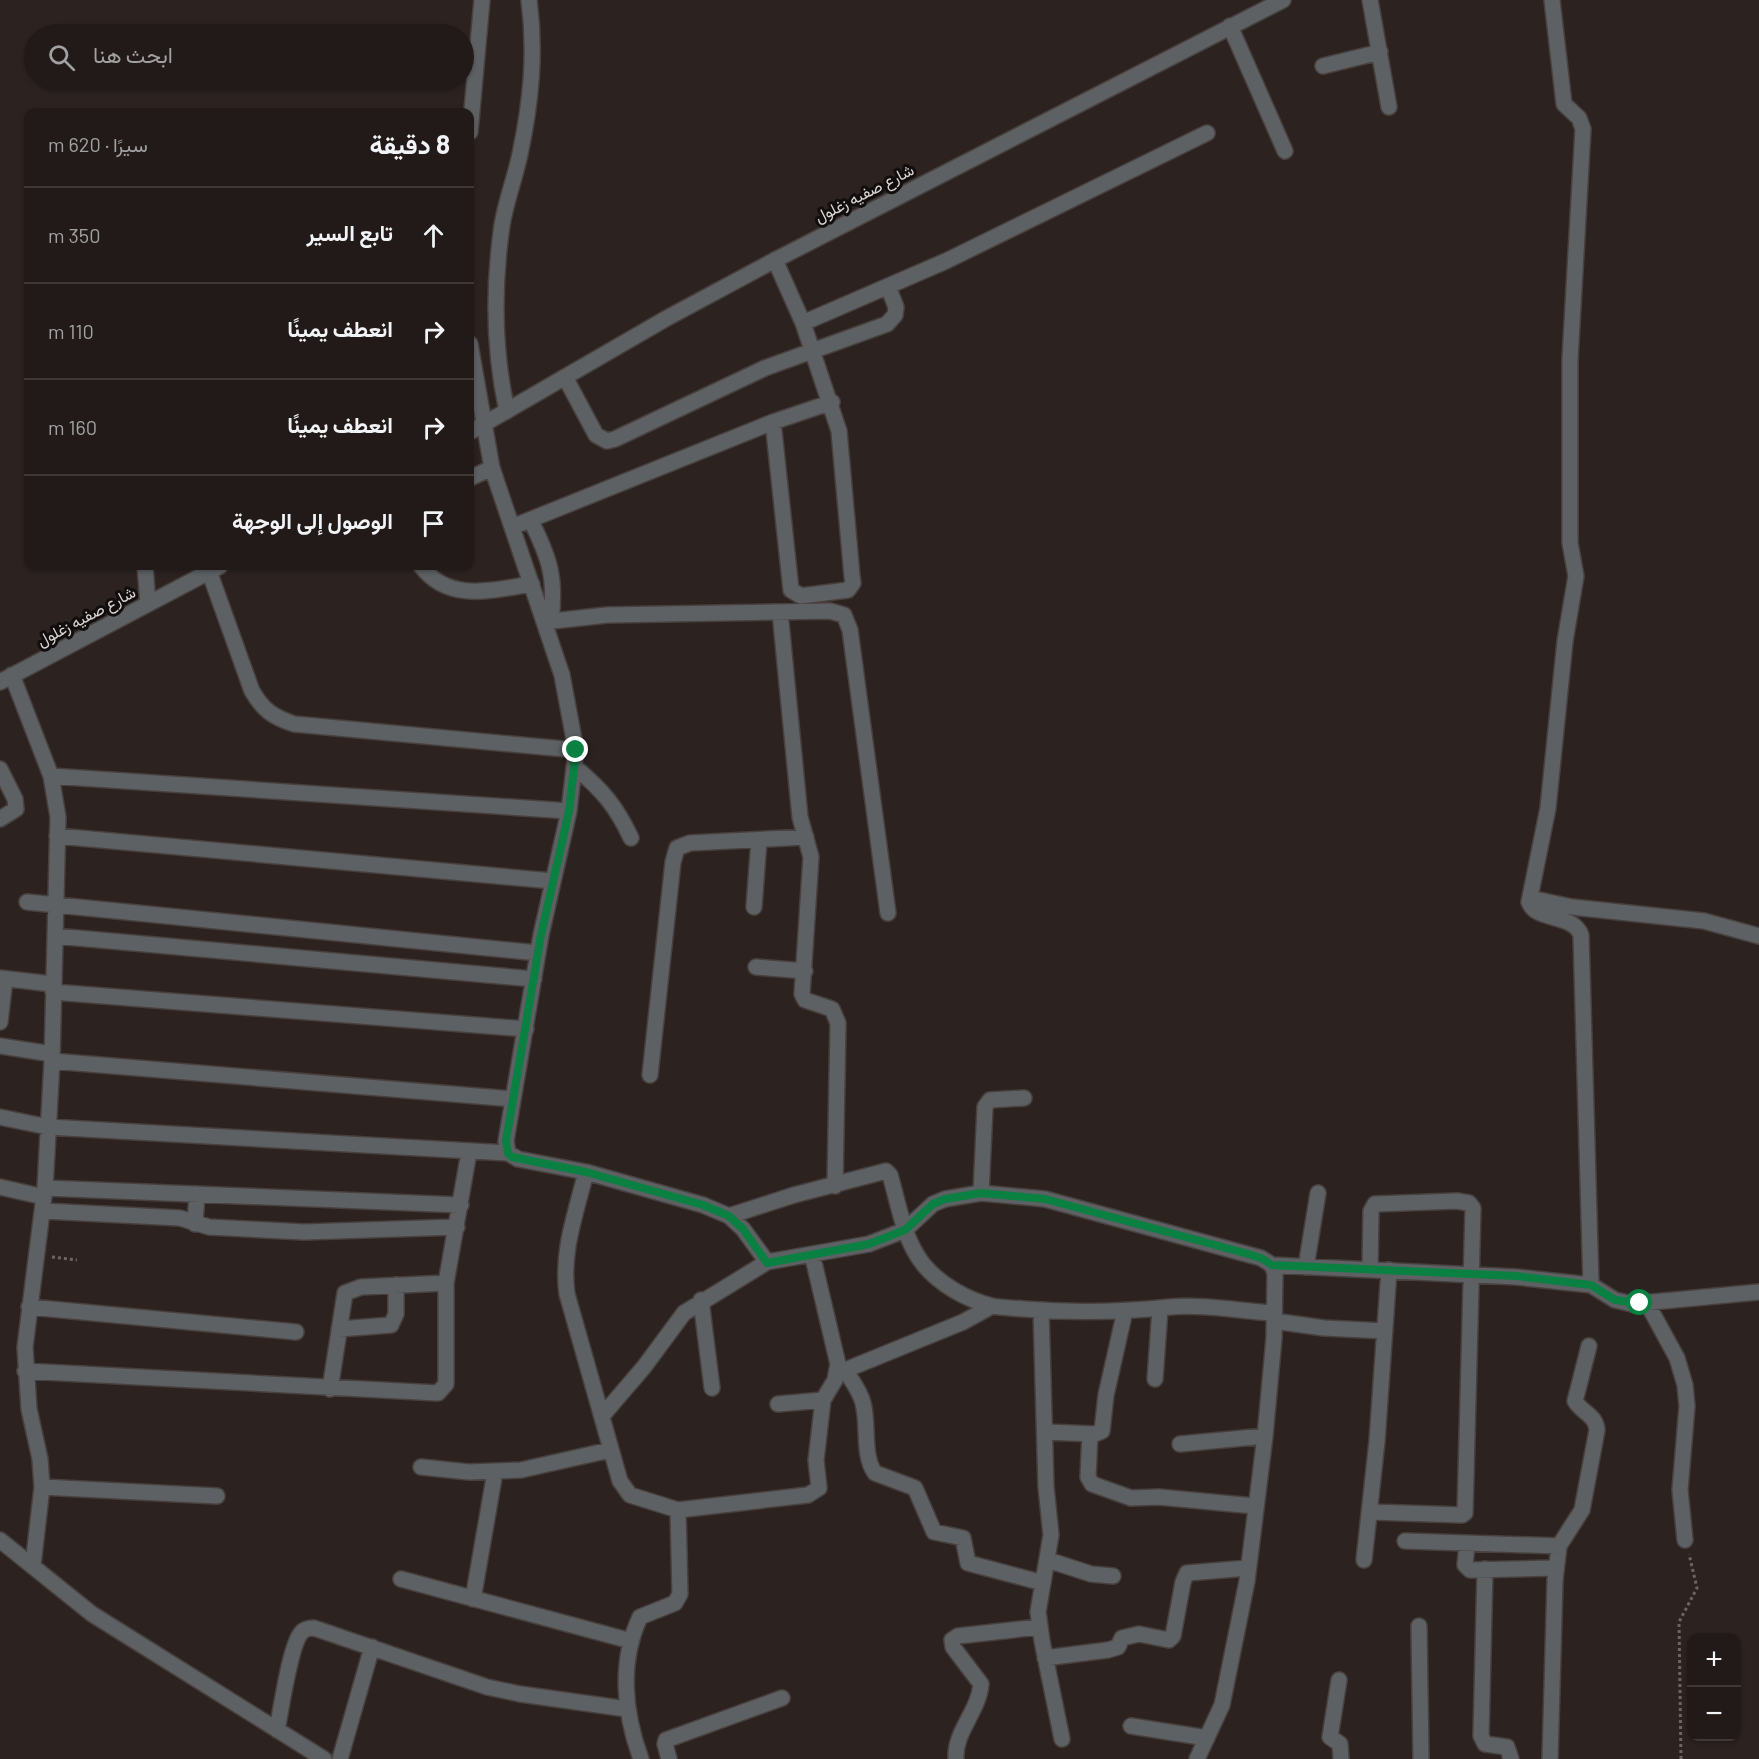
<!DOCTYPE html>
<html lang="ar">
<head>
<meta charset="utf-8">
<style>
  body { margin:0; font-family:Barlow,Vazirmatn,sans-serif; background:#2d2726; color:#f1f3f6; direction:rtl }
  .controls { position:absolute; right:18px; bottom:18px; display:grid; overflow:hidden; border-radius:12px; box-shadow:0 2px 4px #0004 }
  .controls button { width:54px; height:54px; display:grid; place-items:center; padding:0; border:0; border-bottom:2px solid #3e3838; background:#211a19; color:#f1f3f6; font:30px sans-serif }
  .stop { position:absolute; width:18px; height:18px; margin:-14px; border:4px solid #0b8043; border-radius:50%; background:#fff }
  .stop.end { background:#0b8043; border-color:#fff; box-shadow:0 2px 6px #0008 }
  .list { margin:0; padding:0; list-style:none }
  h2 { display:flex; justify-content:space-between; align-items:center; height:78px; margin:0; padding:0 24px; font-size:26px }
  h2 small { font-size:20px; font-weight:400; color:#a2a1a2 }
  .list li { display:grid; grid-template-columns:39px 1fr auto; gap:18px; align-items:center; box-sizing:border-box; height:96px; padding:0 24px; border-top:2px solid #3e3838 }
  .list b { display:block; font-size:22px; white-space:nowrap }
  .list em { font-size:20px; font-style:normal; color:#a2a1a2 }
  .icon { flex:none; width:33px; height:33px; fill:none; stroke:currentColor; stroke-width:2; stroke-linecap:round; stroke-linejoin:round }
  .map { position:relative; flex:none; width:1759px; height:1759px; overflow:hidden; direction:ltr }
  .search { position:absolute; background:#211a19; box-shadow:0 2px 4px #0004; left:24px; top:24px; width:450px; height:66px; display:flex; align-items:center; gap:15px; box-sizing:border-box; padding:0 21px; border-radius:33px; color:#a2a1a2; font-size:22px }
  .panel { position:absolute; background:#211a19; box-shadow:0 2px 4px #0004; left:24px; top:108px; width:450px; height:462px; border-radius:12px; direction:rtl }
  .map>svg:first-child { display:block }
</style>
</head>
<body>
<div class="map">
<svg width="1759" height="1759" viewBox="0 0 1759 1759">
  <rect width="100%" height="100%" fill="#2c2321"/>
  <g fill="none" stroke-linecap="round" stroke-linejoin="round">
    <defs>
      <path id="minor" d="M1370,0l19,107
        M1552,0l12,104 15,14 4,11 -13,230v184l6,33 -11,65 -17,167 -19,94c7,20 44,11 52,33l10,350
        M1230,26l55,125
        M1323,66l57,-14
        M470,132l12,-132
        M803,323l143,-62 261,-128
        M470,344l22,124 70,207 14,75 -7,61 -28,124 -35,206 2,12 10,6 68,13 117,33 26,11 14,13 24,33 102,-18 36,-14 28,-26 12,-5 36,-6 64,6 216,59 11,7 3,9 -1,64 -9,98 -18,145 -25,124 -25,54
        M565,377l31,58 11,6 8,-2 150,-71 122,-44 8,-9 1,-8 -8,-21
        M507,411c-14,-63 -14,-123 -5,-186 4,-24 13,-47 18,-71 11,-52 16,-101 9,-154
        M773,422l18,168 10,6 47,-6 5,-7 -1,-7 -13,-145 -36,-108 -28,-63
        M470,478l22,-10
        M531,521c19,38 25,57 20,100
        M512,527l261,-105 59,-20
        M145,566l3,38
        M421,566c28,37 71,24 111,18
        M209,571l43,120c11,19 21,26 42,33l282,26
        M780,612l20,205 11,40 -9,137 3,6 27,9 6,14 -3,163
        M544,622l63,-7 223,-4 14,4 6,15 38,283
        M12,675l39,101 7,41 -6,244 -7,127 -20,159 4,62 11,50 2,28 -9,78
        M576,768c27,23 40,38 55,70
        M0,769l15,30 1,10 -16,10
        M51,776l518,35
        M57,836l496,45
        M1530,898l42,9 132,14 55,15
        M27,902l511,51
        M754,907l5,-67
        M55,936l479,43
        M756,967l49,4
        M0,978l52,6
        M53,992l473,37
        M0,1022l5,-43
        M0,1046l52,8
        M52,1061l461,38
        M650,1075l23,-213 4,-14 13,-5 116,-6
        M0,1117l48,10 460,26
        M586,1172c-10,41 -25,80 -19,122l53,187 10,14 48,15 130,-15 11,-7 -3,-28 7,-60 12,-20 3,-16 -26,-110
        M0,1187l44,10
        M45,1188l416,17
        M981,1193l4,-86 5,-7 34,-2
        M44,1211l136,7 29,9 95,5 153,-5
        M729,1216l65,-21 92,-24 4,4c9,30 13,63 33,89 16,20 44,36 69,42 10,2 22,2 32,3 48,4 98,3 146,-2 33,-3 70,4 104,6
        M195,1224l2,-30
        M1272,1265l244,12 75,8 24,15 17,4 127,-12
        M1306,1267l12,-74
        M1370,1269l1,-58 4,-7 82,-3 12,2 4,5 -8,305 -3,2 -91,-3
        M701,1300l11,88
        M1647,1303l30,55 8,27 2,21 -7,84 5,50
        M29,1307l267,25
        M1041,1310l5,177 5,48 -13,77 4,29 20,98
        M1274,1321l50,7 61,3
        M339,1329l52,-4 5,-11v-29
        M845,1370c7,11 15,21 18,33 6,22 -1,52 12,70l40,15 19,44 29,6 5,25 75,20
        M25,1371l413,22 8,-9v-101l23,-131
        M838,1373l125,-51 29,-16
        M1155,1379l5,-70
        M330,1389l15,-96 16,-6 85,-4
        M778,1404l45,-4
        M602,1416l42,-49 40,-54 83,-51
        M1046,1432l49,2 7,-3 4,-36 19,-84
        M1090,1434l-2,43 4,7 39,14 28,-1 95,9
        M1180,1444l85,-8
        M421,1467l48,5 52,-2 89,-20
        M42,1487l175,9
        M0,1540l92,74 232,145
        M1405,1541l154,5
        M1467,1544l-2,21 5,5 86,-2
        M1048,1560l43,14 22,2
        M1364,1560l13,-119 12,-171
        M1485,1569l-4,167 4,8 22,3 4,12
        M401,1579l230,62
        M473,1599l22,-127
        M1419,1626l2,133
        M1045,1658l63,-8 10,-3 4,-9 17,-4 30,6 4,-4 10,-54 4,-9 61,-5
        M1339,1680l-9,57 10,7 1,15
        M1131,1726l76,12
        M277,1730c4,-20 13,-84 24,-97 3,-4 8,-5 13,-5l173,59 33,7 107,15
        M340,1759l32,-112
        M641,1759c-17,-46 -22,-97 -1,-142l35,-14 5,-9 -2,-84
        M669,1759l-4,-15 1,-4 116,-42
        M956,1759c-2,-27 23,-48 25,-75l-28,-37 -1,-7 6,-4 81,-9
        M1550,1759l5,-179 4,-34 23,-36 15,-80c-1,-15 -15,-17 -22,-29l14,-55"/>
      <path id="tertiary" d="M470,432l197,-114 108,-58 508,-260
        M0,682l220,-116"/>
    </defs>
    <use href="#minor" stroke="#48403e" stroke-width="18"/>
    <use href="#tertiary" stroke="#48403e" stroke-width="18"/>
    <path stroke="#6d6563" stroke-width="3" stroke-dasharray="3 3" stroke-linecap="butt" d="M52,1257l25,3
      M1681,1759l-2,-137 18,-34 -8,-34"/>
    <use href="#minor" stroke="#5d6163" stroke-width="15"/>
    <use href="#tertiary" stroke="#5d6163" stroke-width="15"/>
  </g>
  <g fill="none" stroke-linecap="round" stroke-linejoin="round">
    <path stroke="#0b8043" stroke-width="8" d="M576,750l-7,61 -28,124 -35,206 2,12 4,4 74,15 117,33 26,11 14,13 24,34 102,-19 36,-14 28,-26 12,-5 36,-6 64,6 196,53 20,6 11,7 244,11 75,9 24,15 25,3"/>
  </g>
  <g text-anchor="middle" stroke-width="6" stroke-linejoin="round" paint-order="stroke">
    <g font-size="16" fill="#ddd7d5" stroke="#110e0d">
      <text transform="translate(864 193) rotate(-27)" y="6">شارع صفيه زغلول</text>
      <text transform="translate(86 616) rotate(-28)" y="6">شارع صفيه زغلول</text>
    </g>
  </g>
</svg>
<div class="controls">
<button>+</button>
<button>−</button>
</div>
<div class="stop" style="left:1640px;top:1303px"></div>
<div class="stop end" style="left:576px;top:750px"></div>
<div class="search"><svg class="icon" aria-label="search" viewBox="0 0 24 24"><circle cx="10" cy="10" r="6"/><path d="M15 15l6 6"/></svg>ابحث هنا</div>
<section class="panel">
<h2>8 دقيقة<small>سيرًا · 620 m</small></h2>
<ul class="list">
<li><svg class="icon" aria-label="ahead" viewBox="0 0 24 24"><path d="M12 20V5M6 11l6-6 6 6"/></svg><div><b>تابع السير</b></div><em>350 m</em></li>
<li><svg class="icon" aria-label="right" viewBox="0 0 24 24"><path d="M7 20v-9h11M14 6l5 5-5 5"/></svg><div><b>انعطف يمينًا</b></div><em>110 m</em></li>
<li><svg class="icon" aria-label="right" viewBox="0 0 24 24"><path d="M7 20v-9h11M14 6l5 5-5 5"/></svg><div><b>انعطف يمينًا</b></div><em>160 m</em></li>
<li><svg class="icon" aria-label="arrive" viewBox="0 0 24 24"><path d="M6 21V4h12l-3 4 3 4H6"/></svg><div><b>الوصول إلى الوجهة</b></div></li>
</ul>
</section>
</div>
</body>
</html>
